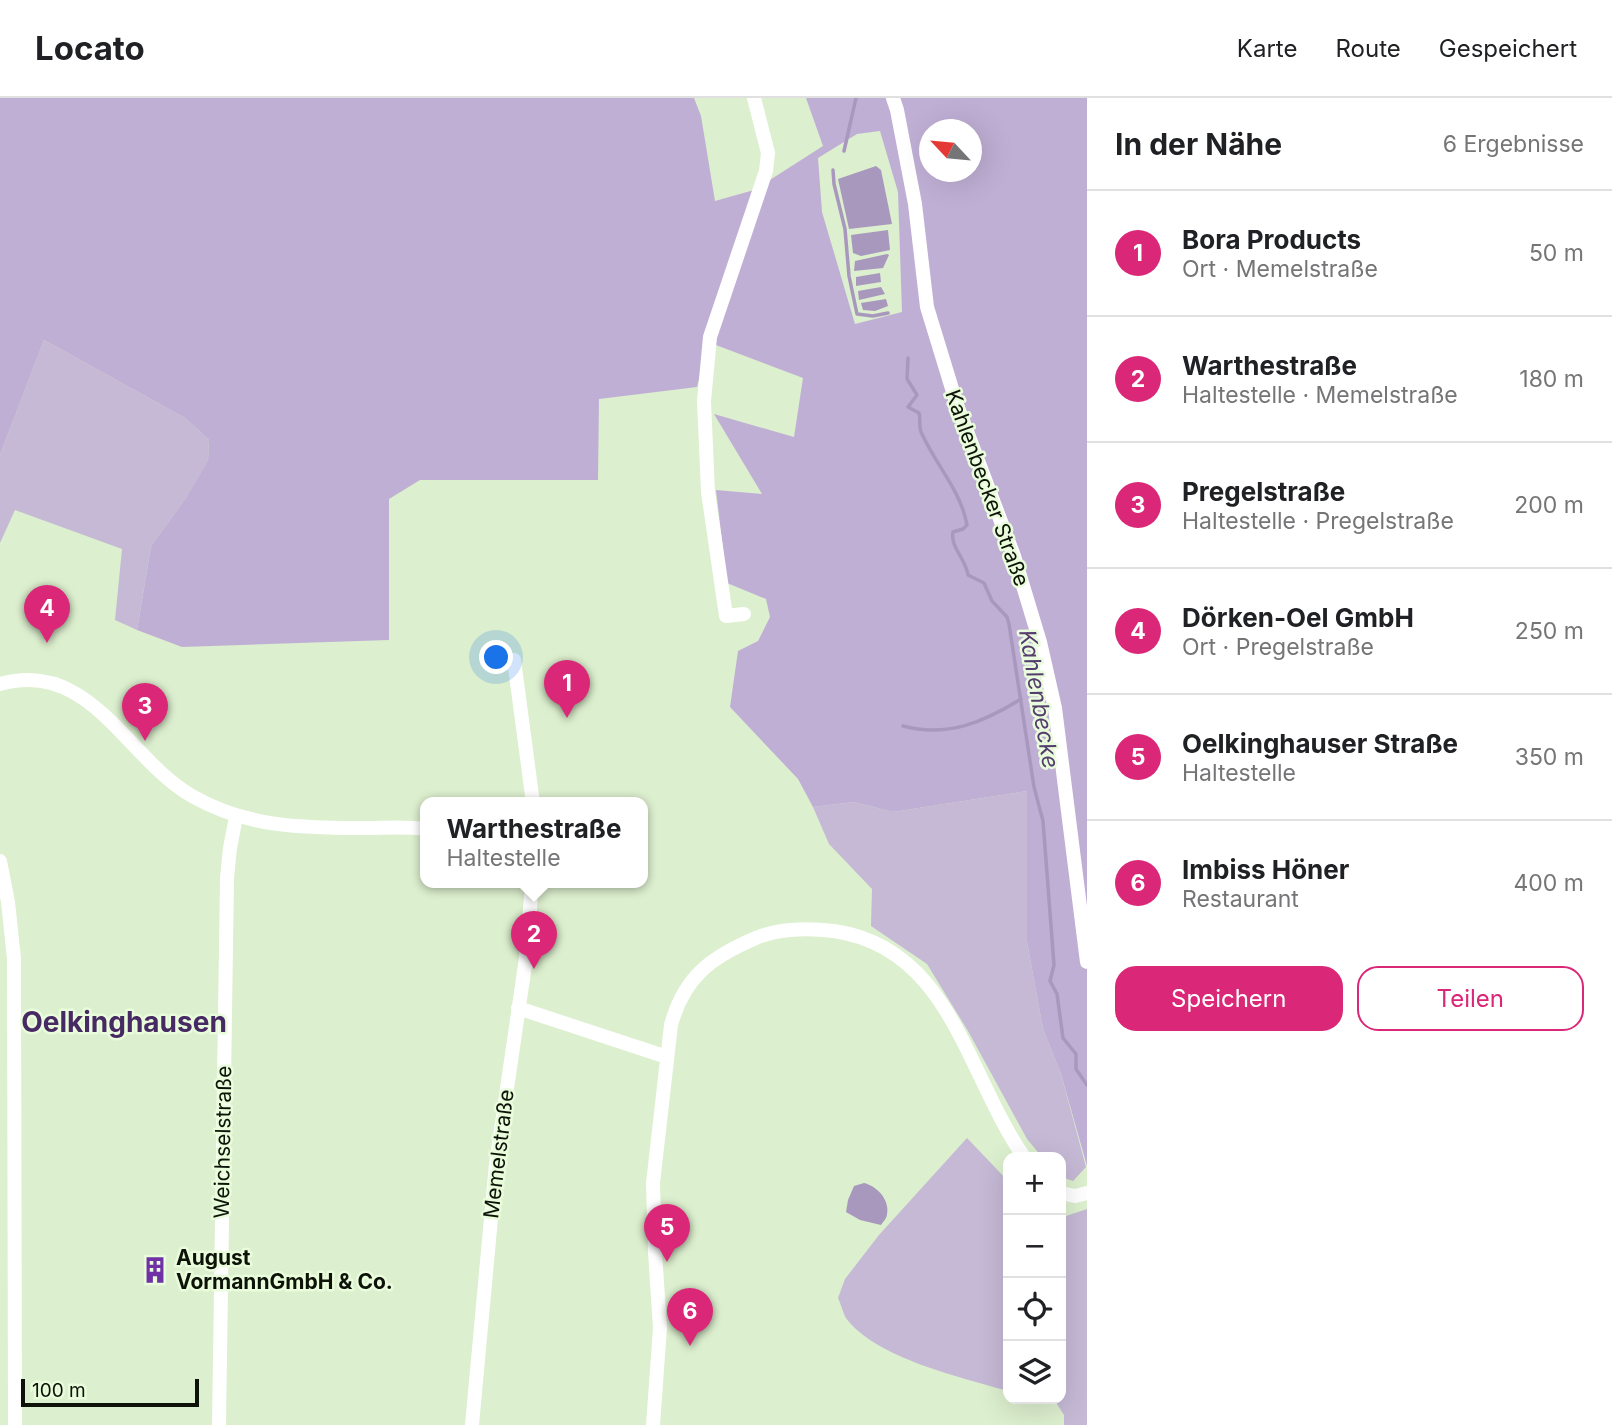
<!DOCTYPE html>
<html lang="de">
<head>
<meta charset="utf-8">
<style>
  body { margin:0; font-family:Inter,sans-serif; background:#f2f2f2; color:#202124 }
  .controls { position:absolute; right:21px; bottom:21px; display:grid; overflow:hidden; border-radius:14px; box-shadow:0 7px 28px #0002 }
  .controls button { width:63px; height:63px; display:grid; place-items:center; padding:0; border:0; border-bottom:2px solid #e0e0e0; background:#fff; color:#202124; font:35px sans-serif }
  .compass { position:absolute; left:919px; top:21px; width:63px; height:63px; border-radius:50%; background:#fff; box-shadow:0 7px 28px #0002; rotate:296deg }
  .scale { position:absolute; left:21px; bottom:18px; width:178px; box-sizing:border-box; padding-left:7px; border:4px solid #0d1308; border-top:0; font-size:19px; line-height:24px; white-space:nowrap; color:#0d1308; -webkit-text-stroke:5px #e9fcdb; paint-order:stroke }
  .you { position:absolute; left:497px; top:560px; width:24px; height:24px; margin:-18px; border:5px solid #fff; border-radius:50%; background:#1a73e8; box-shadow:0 0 0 10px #1a73e833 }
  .badge { display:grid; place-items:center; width:46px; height:46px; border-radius:50%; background:#db2777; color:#fff; font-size:23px; font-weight:700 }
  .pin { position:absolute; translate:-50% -58px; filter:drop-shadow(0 2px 4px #0008) }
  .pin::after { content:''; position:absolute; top:37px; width:24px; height:21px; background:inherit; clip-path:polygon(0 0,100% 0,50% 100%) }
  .popup { position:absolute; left:420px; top:699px; width:228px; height:91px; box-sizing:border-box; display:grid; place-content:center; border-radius:14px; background:#fff; filter:drop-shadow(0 2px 5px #0005); font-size:23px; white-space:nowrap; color:#757577 }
  .popup b { font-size:26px; color:#202124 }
  .popup::after { content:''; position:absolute; left:50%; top:100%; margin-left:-14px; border:14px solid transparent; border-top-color:#fff }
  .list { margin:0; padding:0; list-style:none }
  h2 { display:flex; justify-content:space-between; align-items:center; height:91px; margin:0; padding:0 28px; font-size:30px }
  h2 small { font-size:23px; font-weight:400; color:#757577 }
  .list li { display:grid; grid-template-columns:46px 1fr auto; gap:21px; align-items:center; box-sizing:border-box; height:126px; padding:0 28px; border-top:2px solid #e0e0e0 }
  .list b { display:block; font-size:26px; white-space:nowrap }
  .list p { margin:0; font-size:23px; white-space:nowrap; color:#757577 }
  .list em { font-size:23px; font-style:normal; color:#757577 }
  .actions { display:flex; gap:14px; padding:21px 28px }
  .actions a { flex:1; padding:16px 0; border:2px solid #db2777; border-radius:21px; text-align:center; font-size:24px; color:#db2777 }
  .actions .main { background:#db2777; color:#fff }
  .icon { flex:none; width:38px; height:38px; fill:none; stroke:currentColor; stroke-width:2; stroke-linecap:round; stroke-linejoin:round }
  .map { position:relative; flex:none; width:1087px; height:1327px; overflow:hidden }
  header { display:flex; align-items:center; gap:42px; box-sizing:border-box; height:98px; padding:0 35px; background:#fff; border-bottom:2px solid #e0e0e0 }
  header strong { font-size:33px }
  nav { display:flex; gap:38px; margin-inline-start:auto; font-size:24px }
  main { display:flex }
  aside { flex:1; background:#fff }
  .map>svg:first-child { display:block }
</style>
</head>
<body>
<header>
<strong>Locato</strong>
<nav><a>Karte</a><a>Route</a><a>Gespeichert</a></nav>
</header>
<main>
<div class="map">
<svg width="1087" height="1327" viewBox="0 0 1087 1327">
  <rect width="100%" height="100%" fill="#dcefce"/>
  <path fill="#c5b9d5" d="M44,242l141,78 24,22 -1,20 -23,39 -34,47 -14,84 -22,-10 7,-71 -107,-39 -15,33v-88z
    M1027,693v151l16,87 18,45 25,93 -13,14 -12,-4v-20h-19l-15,-18 -59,-108 -41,-67 -56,-38 1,-37 -43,-45 -16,-37 41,-5 39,10z
    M967,1040l41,43v210c-45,-13 -133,-33 -162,-73 -3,-5 -5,-14 -8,-20l7,-19 34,-44z
    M1087,1111v216h-23v-10l-9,-14 -10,-2h16v-185l5,2z"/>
  <path fill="#c0afd5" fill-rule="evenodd" d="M0,0h694l7,18 14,85 39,-11 69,-44 -17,-48h281v1068l-26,-92 -18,-45 -16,-87v-151l-134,21 -39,-10 -41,5 -15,-28 -68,-72 8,-56 20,-10 12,-24 -4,-18 -39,-16 -11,-93 46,4 -48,-80 80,23 9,-59 -95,-36 -11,45 -98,12 -1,81h-178l-31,19v141l-207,7 -45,-17 14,-84 34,-47 23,-39 1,-20 -24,-22 -141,-78 -44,115zM930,32h42v42h-42zM880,33l18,61 4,120 -47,12 -33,-112 -4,-54 39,-24z"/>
  <path fill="#a998bd" d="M876,68l5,4 11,54 -43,5 -11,-50z
    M888,132l2,20 -29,6 -8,-3 -2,-18z
    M887,156l2,1 -6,13 -29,3 1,-10z
    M880,175l1,9 -25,4v-9z
    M881,189l4,7 -26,6 -1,-9z
    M886,201l2,7 -13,5 -12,-1 -2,-7z
    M864,1085c13,3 26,17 23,31 0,4 -4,8 -6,11l-21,-5 -14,-8 2,-12 6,-14z"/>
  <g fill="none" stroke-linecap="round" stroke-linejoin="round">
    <path stroke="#a998bd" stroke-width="3.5" d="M844,53l12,-53
      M833,72l1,14 11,45 4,47 8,38 16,2 15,-3
      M908,260l-1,21 10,16 -9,12 11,6c2,7 -1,14 3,21 14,31 39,57 45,91l-4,4 -10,3c-3,15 13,27 15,43l16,8 8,18 15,16 2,7 25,163 9,34 11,144 -4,16 7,13 6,44 13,16v15l11,16
      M903,628c44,12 81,-4 118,-27"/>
    <path stroke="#fff" stroke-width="14" d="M893,0l4,12 18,94 12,103 30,98 57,151 26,86 15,66 32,254
      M744,516l-18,2 -18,-124 -4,-91 6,-64 56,-166 2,-18 -14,-55
      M514,562l19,143
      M0,586c91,-25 126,74 192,112 54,31 109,32 170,32 21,0 43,-2 64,1
      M0,763l8,41 6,57 1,466
      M518,910l149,49
      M1061,1095l14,3 12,-3
      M219,1327l8,-547 3,-30 6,-31
      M472,1327l24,-261 30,-206 6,-75
      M653,1327l7,-97 -5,-76 -2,-69 18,-158c13,-48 40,-68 85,-87 23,-10 53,-10 78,-7 117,17 132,143 190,226"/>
  </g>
  <defs>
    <symbol id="building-bare" viewBox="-9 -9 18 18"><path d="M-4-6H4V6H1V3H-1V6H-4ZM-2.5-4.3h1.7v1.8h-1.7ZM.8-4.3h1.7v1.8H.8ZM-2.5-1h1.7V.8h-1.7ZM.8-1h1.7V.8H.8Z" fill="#7131a6" stroke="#e9fcdb" stroke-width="2.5" paint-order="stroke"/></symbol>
  </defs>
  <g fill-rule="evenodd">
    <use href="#building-bare" x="136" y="1153" width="38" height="38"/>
  </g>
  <g text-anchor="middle" stroke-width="5" stroke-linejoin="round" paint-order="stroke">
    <g font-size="21" fill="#0d1308" stroke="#e9fcdb">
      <text transform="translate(987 390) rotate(70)" y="7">Kahlenbecker Straße</text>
      <text transform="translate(223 1044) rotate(-89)" y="7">Weichselstraße</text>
      <text transform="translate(499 1056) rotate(-83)" y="7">Memelstraße</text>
    </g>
    <g font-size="21" font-weight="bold" fill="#0d1308" stroke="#e9fcdb" text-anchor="start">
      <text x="176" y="1167">August<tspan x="176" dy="24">VormannGmbH &amp; Co.</tspan></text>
    </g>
    <g font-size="23" font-style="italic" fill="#553d6f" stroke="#e9fcdb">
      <text transform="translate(1039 601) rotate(80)" y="8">Kahlenbecke</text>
    </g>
    <g font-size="28" font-weight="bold" fill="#472a63" stroke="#e9fcdb">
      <text x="124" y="934">Oelkinghausen</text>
    </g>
  </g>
</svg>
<div class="controls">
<button>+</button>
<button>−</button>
<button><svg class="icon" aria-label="locate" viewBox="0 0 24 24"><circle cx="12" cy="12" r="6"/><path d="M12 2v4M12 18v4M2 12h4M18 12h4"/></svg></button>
<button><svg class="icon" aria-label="layers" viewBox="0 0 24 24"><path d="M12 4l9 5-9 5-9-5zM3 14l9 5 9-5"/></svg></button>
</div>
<svg class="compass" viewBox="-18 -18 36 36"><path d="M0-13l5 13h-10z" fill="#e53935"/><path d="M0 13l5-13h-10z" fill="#757577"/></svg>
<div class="scale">100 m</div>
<div class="you"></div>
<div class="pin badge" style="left:567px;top:620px">1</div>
<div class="pin badge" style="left:534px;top:871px">2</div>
<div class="popup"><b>Warthestraße</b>Haltestelle</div>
<div class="pin badge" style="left:145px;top:643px">3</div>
<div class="pin badge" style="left:47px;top:545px">4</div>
<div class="pin badge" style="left:667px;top:1164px">5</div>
<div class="pin badge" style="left:690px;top:1248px">6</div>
</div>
<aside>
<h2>In der Nähe<small>6 Ergebnisse</small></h2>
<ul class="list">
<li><span class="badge">1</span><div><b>Bora Products</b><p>Ort · Memelstraße</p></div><em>50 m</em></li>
<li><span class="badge">2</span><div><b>Warthestraße</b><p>Haltestelle · Memelstraße</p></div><em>180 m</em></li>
<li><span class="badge">3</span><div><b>Pregelstraße</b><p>Haltestelle · Pregelstraße</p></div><em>200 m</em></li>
<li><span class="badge">4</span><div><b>Dörken-Oel GmbH</b><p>Ort · Pregelstraße</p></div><em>250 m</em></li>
<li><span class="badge">5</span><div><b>Oelkinghauser Straße</b><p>Haltestelle</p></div><em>350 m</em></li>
<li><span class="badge">6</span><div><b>Imbiss Höner</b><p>Restaurant</p></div><em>400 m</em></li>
</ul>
<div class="actions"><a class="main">Speichern</a><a>Teilen</a></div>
</aside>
</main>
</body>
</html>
